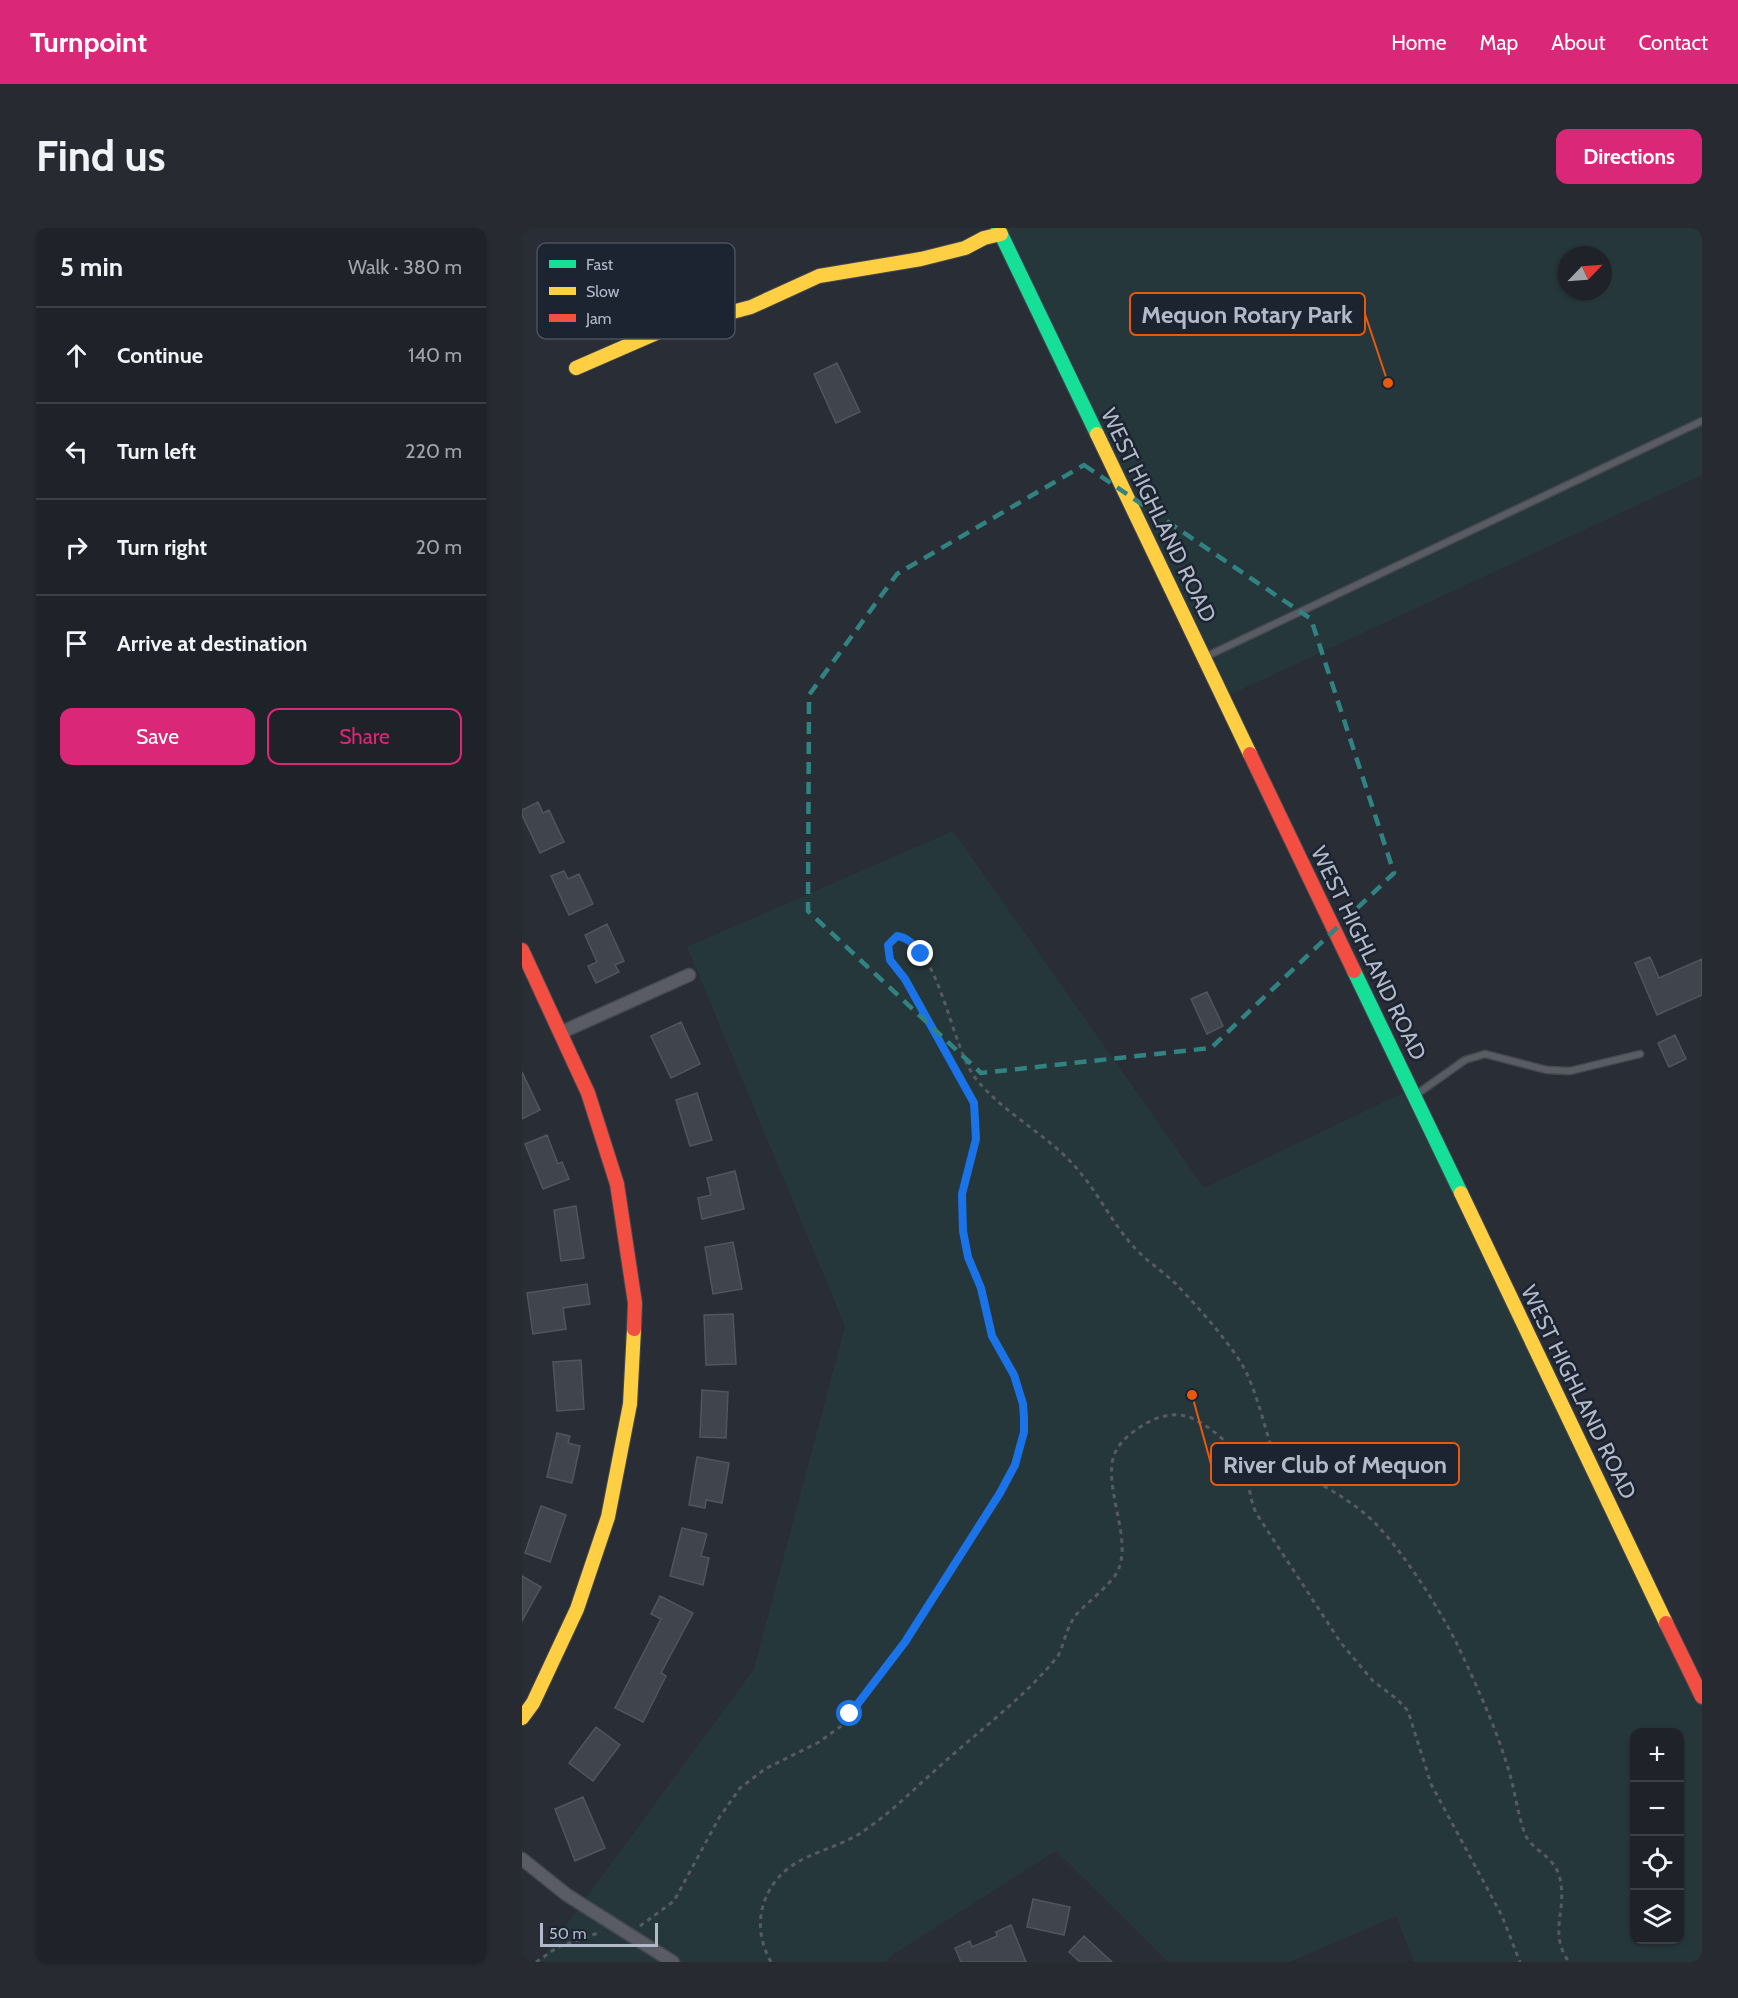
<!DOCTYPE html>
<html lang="en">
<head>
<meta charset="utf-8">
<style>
  body { margin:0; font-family:Cabin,sans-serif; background:#272a30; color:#f1f3f6 }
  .controls { position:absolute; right:18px; bottom:18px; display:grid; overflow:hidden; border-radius:12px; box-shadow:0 2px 4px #0004 }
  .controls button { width:54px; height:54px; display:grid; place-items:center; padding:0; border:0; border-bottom:2px solid #3c3f45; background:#1f2228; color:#f1f3f6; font:30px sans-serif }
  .compass { position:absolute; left:1036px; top:18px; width:54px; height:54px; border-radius:50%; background:#1f2228; box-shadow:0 2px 4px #0004; rotate:65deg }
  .scale { position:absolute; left:18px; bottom:15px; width:118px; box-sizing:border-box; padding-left:6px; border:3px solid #b2b9c8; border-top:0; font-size:16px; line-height:21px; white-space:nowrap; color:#b2b9c8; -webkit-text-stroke:4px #1c2331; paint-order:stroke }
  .stop { position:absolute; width:18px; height:18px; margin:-14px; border:4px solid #1a73e8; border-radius:50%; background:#fff }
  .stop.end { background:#1a73e8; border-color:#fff; box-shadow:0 2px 6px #0008 }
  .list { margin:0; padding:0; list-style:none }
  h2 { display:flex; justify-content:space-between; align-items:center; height:78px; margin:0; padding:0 24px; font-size:26px }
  h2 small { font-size:20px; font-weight:400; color:#a1a4a8 }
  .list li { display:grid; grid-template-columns:39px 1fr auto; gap:18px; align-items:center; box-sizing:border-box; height:96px; padding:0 24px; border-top:2px solid #3c3f45 }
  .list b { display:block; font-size:22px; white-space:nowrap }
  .list em { font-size:20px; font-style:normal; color:#a1a4a8 }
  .actions { display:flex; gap:12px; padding:18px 24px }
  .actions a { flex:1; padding:14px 0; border:2px solid #db2777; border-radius:12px; text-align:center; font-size:21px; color:#db2777 }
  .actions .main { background:#db2777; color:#fff }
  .icon { flex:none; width:33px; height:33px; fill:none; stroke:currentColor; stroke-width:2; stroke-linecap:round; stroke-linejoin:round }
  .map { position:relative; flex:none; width:1180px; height:1734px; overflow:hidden; border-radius:12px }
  header { display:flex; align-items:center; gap:36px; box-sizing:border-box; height:84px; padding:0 30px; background:#db2777; color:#fff }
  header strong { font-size:28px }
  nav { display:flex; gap:33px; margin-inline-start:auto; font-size:21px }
  .intro { display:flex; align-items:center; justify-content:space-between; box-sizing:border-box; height:144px; padding:0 36px }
  h1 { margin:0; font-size:42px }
  .button { padding:15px 27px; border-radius:12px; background:#db2777; color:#fff; font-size:21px; font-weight:700 }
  main { display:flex; gap:36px; padding:0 36px }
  aside { flex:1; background:#1f2228; border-radius:12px; box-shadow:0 2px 4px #0004 }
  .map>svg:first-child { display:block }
</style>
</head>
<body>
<header>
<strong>Turnpoint</strong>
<nav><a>Home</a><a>Map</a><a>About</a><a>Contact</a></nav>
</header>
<div class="intro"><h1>Find us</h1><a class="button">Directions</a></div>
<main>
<aside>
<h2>5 min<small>Walk · 380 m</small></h2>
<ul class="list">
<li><svg class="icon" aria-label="ahead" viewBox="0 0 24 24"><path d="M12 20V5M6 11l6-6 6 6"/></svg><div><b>Continue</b></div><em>140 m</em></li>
<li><svg class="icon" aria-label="left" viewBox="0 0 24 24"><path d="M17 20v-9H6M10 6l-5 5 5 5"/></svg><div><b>Turn left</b></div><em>220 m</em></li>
<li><svg class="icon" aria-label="right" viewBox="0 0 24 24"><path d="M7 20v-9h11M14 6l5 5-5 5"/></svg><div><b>Turn right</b></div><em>20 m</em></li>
<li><svg class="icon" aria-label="arrive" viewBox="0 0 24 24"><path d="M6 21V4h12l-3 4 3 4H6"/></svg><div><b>Arrive at destination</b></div></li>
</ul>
<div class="actions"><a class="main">Save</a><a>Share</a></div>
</aside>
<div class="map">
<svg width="1180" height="1734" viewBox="0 0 1180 1734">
  <rect width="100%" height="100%" fill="#292d36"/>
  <path fill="#26373c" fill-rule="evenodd" d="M477,0h703v247l-479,223zM1045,27h36v36h-36z
    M431,603l251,357 199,-95 299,604v265h-288l-18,-46 -107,46h-121l-112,-111 -164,104 -6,7h-347l215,-293 91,-343 -158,-379zM1112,1504h46v208h-46z"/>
  <path fill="#40444c" stroke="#51555e" stroke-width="1.5" d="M315,135l23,49 -24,11 -22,-49z
    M16,574l5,11 6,-3 15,32 -24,11 -18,-38v-5z
    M42,643l4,8 11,-5 14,30 -24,11 -18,-39z
    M85,696l17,37 -9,4 4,7 -23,11 -8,-17 9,-4 -12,-27z
    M1128,729l9,21 43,-19v36l-45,20 -22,-52z
    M685,764l16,34 -16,8 -16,-35z
    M159,794l19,42 -29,14 -20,-42z
    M1153,807l11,24 -17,8 -11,-24z
    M0,844l18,38 -18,9z
    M175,865l15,47 -22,6 -14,-46z
    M25,907l11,29 4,-2 7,17 -26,10 -18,-45z
    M213,943l9,38 -42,10 -4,-21 13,-3 -4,-17z
    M54,978l8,52 -23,3 -7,-51z
    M211,1014l9,47 -29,5 -8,-47z
    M65,1056l3,20 -27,4 3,21 -33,5 -6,-41z
    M211,1086l3,50 -30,1 -2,-50z
    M59,1132l3,49 -27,2 -4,-49z
    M180,1162l26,2 -2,46 -26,-1z
    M35,1205l13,3 -2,7 12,3 -8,37 -25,-6z
    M175,1229l32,6 -7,40 -16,-3 -1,8 -16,-3z
    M19,1278l25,9 -16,47 -25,-9z
    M160,1300l25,6 -6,22 8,2 -6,27 -33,-9z
    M0,1348l19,11 -19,34z
    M138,1368l33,17 -32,60 5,3 -23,46 -28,-14 46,-89 -10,-5z
    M74,1499l24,18 -27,36 -24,-18z
    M61,1569l22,51 -30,13 -20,-52z
    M511,1671l37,8 -6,28 -37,-8z
    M489,1697l15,37h-65l-6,-14 15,-7 2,6 25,-11 -1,-4z
    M562,1708l28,26h-32l-11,-10z"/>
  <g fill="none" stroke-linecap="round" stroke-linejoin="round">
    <defs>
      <path id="lane" d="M683,429l497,-236
        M895,866l48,-34 20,-6 62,16 23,1 70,-17"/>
      <path id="street" d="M40,804l127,-57
        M0,1631l45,36 106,67"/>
      <path id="fast" d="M476,0l99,206
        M832,743l107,222"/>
      <path id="slow" d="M54,140l85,-37 90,-24 68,-31 102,-17 44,-11 19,-10 17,-4
        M575,206l153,320
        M939,965l205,430
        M0,1490l11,-15 44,-94 31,-92 22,-113 4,-75"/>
      <path id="jam" d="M728,526l104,217
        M0,722l66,143 29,91 18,119 -1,26
        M1144,1395l36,74"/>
    </defs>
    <use href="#lane" stroke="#45484f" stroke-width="9"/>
    <use href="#street" stroke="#45484f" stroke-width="15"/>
    <use href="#fast" stroke="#45484f" stroke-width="16"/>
    <use href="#slow" stroke="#45484f" stroke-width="16"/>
    <use href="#jam" stroke="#45484f" stroke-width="16"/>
    <path stroke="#565b62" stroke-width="3" stroke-dasharray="4.5 4.5" stroke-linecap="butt" d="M118,1698l34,-25 45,-83 21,-30 25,-19 54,-27 25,-18 61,-82 87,-135 23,-42 9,-33 -1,-28 -3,-13 -28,-55 -11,-48 -13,-31 -5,-26 -1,-37 14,-55 -3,-36 -68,-124 -15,-19 -2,-15 9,-9c44,9 53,110 79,143 26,32 63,51 92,80 28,28 40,59 65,87 13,15 30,25 44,39 20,21 58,63 70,89 10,22 16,46 23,69 26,33 63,44 94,70 31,25 74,93 92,129 19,40 39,83 52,126 7,21 9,45 17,66 6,16 27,20 34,41 10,35 -12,56 10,87
      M14,1734l22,-15 43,-15
      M249,1734c-16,-28 -14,-59 7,-84 21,-25 61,-29 87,-48 28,-19 51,-43 76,-65 39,-35 84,-68 117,-109 7,-14 8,-28 18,-41 11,-13 38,-32 43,-47 11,-29 -11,-72 -7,-104 2,-19 18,-31 33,-40 13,-8 29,-12 44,-7 18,7 46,29 54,48 6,15 6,32 13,48l85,130 32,38 24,18 11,12 23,73 71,132 18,46"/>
    <use href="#lane" stroke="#595c64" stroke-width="6"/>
    <use href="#street" stroke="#595c64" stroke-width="12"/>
    <use href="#fast" stroke="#16e098" stroke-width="14"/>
    <use href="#slow" stroke="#ffcf43" stroke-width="14"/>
    <use href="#jam" stroke="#f24e42" stroke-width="14"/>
  </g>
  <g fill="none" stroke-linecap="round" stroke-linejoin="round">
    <path stroke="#1a73e8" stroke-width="8" d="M328,1486l55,-72 95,-149 15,-28 9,-33v-14l-1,-14 -9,-29 -22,-39 -11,-48 -13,-31 -5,-26 -1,-37 14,-55 -2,-36 -69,-124 -15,-19 -2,-15 9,-9c12,2 17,9 24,18"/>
  </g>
  <path fill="none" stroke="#308380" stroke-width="4.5" stroke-dasharray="12 8" stroke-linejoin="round" d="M562,237l227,154 83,254 -183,175 -230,25 -173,-162 1,-216 88,-121z"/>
  <g text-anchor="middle" stroke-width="5" stroke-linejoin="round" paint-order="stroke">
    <g font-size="22" fill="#b2b9c8" stroke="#1c2331">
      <text transform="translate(637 287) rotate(64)" y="8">WEST HIGHLAND ROAD</text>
      <text transform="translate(847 725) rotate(64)" y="8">WEST HIGHLAND ROAD</text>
      <text transform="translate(1057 1164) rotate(64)" y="8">WEST HIGHLAND ROAD</text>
    </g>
  </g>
  <rect x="15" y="15" width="198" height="96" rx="9" fill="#1c2331" stroke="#49505e" stroke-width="1.5"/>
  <rect x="27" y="32" width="27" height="8" fill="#16e098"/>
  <rect x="27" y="59" width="27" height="8" fill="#ffcf43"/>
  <rect x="27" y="86" width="27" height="8" fill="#f24e42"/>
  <g font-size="16" fill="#b2b9c8">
    <text x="64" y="42">Fast</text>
    <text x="64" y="69">Slow</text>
    <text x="64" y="96">Jam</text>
  </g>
  <path fill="none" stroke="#e8590c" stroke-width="2" d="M866 155L843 86M670 1167L689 1236"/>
  <g fill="#e8590c" stroke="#1c2331" stroke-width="2">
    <circle cx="866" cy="155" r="6"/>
    <circle cx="670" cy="1167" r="6"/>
  </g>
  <g fill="#1c2331" stroke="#e8590c" stroke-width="2">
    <rect x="608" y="65" width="235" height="42" rx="6"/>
    <rect x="689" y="1215" width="248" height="42" rx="6"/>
  </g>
  <g font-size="24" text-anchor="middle" font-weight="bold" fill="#b2b9c8">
    <text x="725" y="95">Mequon Rotary Park</text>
    <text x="813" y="1245">River Club of Mequon</text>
  </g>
</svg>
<div class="controls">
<button>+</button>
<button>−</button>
<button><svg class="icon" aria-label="locate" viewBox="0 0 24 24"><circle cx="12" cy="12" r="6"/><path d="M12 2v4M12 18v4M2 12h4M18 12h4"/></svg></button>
<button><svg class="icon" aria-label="layers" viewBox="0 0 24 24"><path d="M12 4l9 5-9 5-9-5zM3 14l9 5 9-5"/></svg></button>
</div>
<svg class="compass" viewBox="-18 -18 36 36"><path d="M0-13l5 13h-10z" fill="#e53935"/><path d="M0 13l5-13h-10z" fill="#a1a4a8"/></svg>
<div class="scale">50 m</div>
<div class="stop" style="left:328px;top:1486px"></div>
<div class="stop end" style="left:399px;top:726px"></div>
</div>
</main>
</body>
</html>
